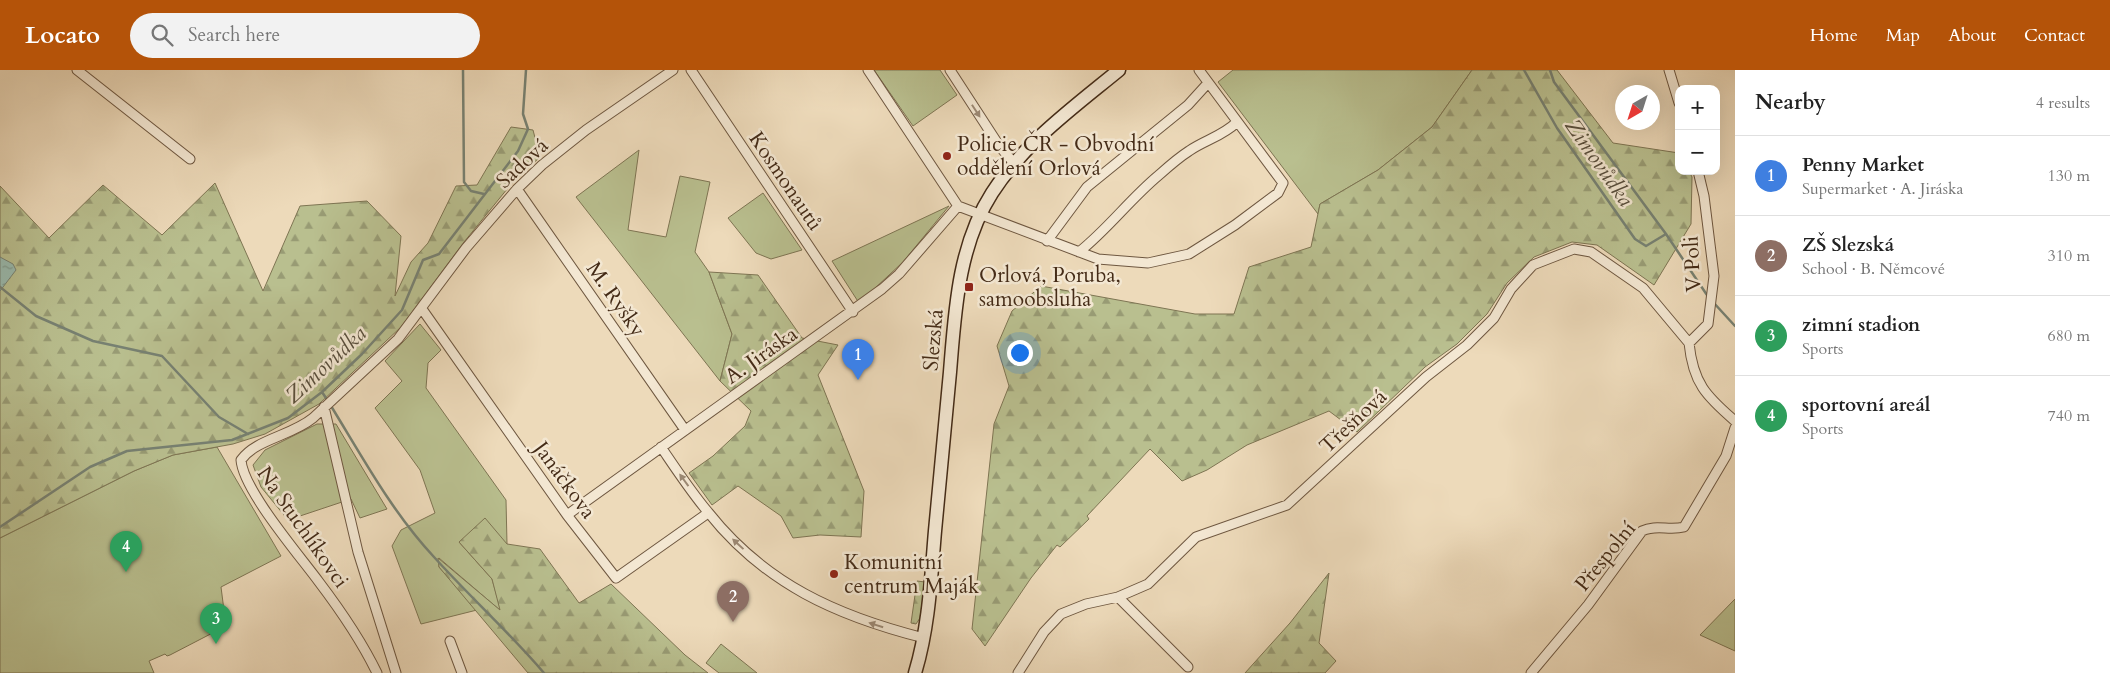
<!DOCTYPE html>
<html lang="en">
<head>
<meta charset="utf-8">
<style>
  body { margin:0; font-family:Cardo,serif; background:#f2f2f2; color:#222 }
  .controls { position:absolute; right:15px; top:15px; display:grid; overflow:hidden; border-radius:10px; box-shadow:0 5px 20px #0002 }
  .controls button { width:45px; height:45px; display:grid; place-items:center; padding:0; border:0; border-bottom:1px solid #e0e0e0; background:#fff; color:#222; font:25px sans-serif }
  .compass { position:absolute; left:1615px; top:15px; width:45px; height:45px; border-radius:50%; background:#fff; box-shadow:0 5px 20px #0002; rotate:219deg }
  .you { position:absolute; left:1019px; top:282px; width:18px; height:18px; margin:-12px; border:4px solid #fff; border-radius:50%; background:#1a73e8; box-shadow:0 0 0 8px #1a73e833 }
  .badge { display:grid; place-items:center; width:32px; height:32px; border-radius:50%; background:#b45309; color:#fff; font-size:16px; font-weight:700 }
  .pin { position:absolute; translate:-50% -41px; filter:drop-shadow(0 1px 2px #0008) }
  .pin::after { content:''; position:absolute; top:26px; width:18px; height:15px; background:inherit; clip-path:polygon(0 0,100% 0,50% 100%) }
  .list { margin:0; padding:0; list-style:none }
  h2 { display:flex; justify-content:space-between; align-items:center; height:65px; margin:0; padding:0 20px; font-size:21px }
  h2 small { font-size:16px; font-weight:400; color:#767676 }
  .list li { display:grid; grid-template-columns:32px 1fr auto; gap:15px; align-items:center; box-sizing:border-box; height:80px; padding:0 20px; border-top:1px solid #e0e0e0 }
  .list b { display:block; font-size:19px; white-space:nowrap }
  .list p { margin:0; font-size:16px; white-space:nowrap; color:#767676 }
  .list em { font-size:16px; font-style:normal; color:#767676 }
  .icon { flex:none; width:28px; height:28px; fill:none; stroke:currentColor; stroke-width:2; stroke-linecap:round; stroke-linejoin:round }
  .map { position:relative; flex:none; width:1735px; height:603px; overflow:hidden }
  header { display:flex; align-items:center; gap:30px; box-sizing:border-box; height:70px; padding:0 25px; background:#b45309; color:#fff }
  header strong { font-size:24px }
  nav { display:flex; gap:28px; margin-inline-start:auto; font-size:18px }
  .search { width:350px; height:45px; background:#f2f2f2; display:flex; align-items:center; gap:12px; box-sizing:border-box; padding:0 18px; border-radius:28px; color:#767676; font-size:19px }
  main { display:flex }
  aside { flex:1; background:#fff }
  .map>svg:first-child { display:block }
</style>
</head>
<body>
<header>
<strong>Locato</strong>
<div class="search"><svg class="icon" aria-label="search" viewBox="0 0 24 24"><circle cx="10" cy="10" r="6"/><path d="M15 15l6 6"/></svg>Search here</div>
<nav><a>Home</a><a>Map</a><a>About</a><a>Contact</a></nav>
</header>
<main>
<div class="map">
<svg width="1735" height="603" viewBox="0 0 1735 603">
  <defs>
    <pattern id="forest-firs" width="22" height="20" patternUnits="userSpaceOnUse" patternTransform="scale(1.25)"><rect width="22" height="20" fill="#b9bf8f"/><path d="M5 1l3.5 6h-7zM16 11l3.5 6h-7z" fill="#989b74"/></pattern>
    <pattern id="water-ripples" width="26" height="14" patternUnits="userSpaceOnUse" patternTransform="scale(1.25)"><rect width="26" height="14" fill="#99bbaf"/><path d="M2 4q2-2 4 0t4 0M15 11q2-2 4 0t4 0" fill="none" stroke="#7e988d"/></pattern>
  </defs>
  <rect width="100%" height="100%" fill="#eddaba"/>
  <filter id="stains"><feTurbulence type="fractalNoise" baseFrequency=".004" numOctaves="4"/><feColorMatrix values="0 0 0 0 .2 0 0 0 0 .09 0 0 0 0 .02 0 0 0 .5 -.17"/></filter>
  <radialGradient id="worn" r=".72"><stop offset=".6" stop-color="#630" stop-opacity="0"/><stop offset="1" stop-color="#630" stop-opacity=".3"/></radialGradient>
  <path fill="#b9bf8f" stroke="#7e7553" d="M874,0h66l17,25 -44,31z
    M1233,0h239l-40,57 -54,43 -58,34 -2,10 -100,-132z
    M639,80l-11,80 38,7 14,-61 30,6 -15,70 14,20 23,62 -12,47 -144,-184z
    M763,123l39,57 -31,9 -15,-6 -28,-35z
    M949,136l-46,56 -44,41 -27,-42z
    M420,254l21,26 -13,13 -2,25 80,112 1,44 -48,-2 33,37 9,32 -62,-53v9l38,43 -56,14 -29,-78 9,-16 34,-17 -15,-43 -45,-62 27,-27 -17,-20z
    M317,354h19l51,85 -27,9 -9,-19 -63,21 -27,-33 -8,-22 12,-15z
    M217,377l64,109 -60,31 5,39 -56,29 -3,1 -2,-2 -16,7 5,12h-154v-135l134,-67 39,-16z
    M1735,529v52l-35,-16z
    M721,574l36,29h-38l-13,-10z"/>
  <path fill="url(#forest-firs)" stroke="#7e7553" d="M1472,0h85l56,73 66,10v18h10l3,6 -1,47 -37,61 -57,-40 -25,-3 -38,15 -27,26 -20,31 -30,30 -32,23 -68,65 -28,-21 -82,34 -40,25 -25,11 -32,-32 -63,67 2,3 -29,28 -3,-2 -26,33 -46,68 -13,-17 22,-205 15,-38 -12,-40 15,-35 29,-25 154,28h39l15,-47 62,-20 9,-43 58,-34 54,-43z
    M511,57l22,3 7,27 -28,26 -48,59 -63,85 -82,77 -54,30 -32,10 -60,11 -39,16 -134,67v-352l49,52 54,-53 59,50 53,-52 48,108 37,-85 67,-5 34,35 -6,60 16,-34 17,-19 28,-57 21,-1z
    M709,202l49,3 44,63 36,7 -20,30 46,116 -3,46 -41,-2 -27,3 -12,-22 -43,-30 -26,19 -23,-32 24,-17 32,-30 6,-15 -31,-30 12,-47z
    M485,448l22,26 33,5 39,54 32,-19 74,71 23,18h-180l-89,-106 -1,-9 62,52 -8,-31 -33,-37z
    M1329,503l-10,70 17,18 -11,12h-80l45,-50z
    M917,511l8,1 -5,36 -4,6 -5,-1z"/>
  <path fill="url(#water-ripples)" stroke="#778172" d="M0,187l13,7 3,6 -16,21z"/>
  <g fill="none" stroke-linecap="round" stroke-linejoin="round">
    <path stroke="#778172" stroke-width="2.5" d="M463,0l1,112 7,9 13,3
      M1524,0l33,58 78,111 11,7 20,-12
      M1550,0l4,12 112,152 43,64
      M0,217l36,29 57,25 69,15 57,61 29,17
      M1713,232l22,24
      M322,322l6,9
      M331,336c32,52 61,106 103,151 36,40 75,75 110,116
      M0,457l90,-60 37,-16 105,-11 56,-22 34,-26 40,-38 40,-44 21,-50 16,-6 79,-103 10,-22 -5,-15 3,-44"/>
    <defs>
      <path id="street" d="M77,0l113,89
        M691,0l162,242
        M868,0l90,136 140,53 50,4 41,-9 46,-29 43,-32 5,-10 -84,-113
        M950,0l50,77 14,16
        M1669,0l10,33
        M1698,101l6,25 10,80 -6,48 -19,19c4,40 17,53 46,78
        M517,119l168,241
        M1047,171l40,-54 101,-82 20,-22
        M1079,182c29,-23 51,-53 80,-77 9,-8 19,-17 30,-24 16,-11 34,-15 48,-29
        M422,239l145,206 49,63 92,-65
        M324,337l34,145 38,121
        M661,377c15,22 30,45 47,65 57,72 129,104 216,126
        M567,445l315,-226 17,-15 59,-68
        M1118,527l70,70
        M450,571l12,32
        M377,603c-16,-33 -36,-62 -58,-91 -19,-26 -76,-92 -78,-122 15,-21 50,-24 72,-42l85,-79 68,-91 51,-59 25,-24 44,-35 87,-60
        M1018,603l26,-41 17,-18 25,-10 32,-7 30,-13 48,-47 91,-32 139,-128 41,-32 27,-27 17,-29 22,-24 41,-16 17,3 52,36 46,55
        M1531,603l57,-68 54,-74c14,-7 27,0 42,-4l42,-71 9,-28"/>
      <path id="secondary" d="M915,603c14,-46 16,-95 20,-142 5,-53 10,-106 15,-159 5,-61 8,-126 42,-179 32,-50 82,-86 127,-123"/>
    </defs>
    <use href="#street" stroke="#6e5740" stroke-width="11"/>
    <use href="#secondary" stroke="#442b17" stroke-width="15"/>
    <use href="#street" stroke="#f3e7d2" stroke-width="9"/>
    <use href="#secondary" stroke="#f3e7d2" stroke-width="12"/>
  </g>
  <defs><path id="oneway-solid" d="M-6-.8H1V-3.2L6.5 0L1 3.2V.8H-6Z" transform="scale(1.25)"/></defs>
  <g fill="#9c8974">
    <use href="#oneway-solid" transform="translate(976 41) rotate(57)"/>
    <use href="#oneway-solid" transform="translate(684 410) rotate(-126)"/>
    <use href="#oneway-solid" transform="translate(738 474) rotate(-137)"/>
    <use href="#oneway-solid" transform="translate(876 555) rotate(-163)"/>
  </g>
  <g fill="#8f2418" stroke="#f3e7d2" stroke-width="2">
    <circle cx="947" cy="86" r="5"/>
    <rect x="964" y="212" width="10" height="10" rx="2.5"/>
    <circle cx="834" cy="504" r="5"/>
  </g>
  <g text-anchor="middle" stroke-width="5" stroke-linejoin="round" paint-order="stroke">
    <g font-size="21" fill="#442b17" stroke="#f3e7d2" text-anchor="start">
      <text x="957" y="81">Policie ČR - Obvodní<tspan x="957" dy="24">oddělení Orlová</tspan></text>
      <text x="979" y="212">Orlová, Poruba,<tspan x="979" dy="24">samoobsluha</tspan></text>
      <text x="844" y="499">Komunitní<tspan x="844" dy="24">centrum Maják</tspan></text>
    </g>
    <g font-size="21" fill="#442b17" stroke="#f3e7d2">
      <text transform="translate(522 93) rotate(-43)" y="7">Sadová</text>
      <text transform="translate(786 111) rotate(56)" y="7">Kosmonautů</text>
      <text transform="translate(1692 194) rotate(-93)" y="7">V Poli</text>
      <text transform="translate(616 229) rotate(55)" y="7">M. Ryšky</text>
      <text transform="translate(933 270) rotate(-85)" y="7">Slezská</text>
      <text transform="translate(761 285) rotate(-35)" y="7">A. Jiráska</text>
      <text transform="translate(1353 351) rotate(-43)" y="7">Třešňová</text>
      <text transform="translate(565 410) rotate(54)" y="7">Janáčkova</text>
      <text transform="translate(303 457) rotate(55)" y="7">Na Stuchlíkovci</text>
      <text transform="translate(1605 486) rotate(-51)" y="7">Přespolní</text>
    </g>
    <g font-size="22" font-style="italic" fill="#594f3d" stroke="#f3e7d2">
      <text transform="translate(1600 92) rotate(55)" y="8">Zimovůdka</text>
      <text transform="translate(325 294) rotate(-43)" y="8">Zimovůdka</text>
    </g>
  </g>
  <rect width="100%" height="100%" filter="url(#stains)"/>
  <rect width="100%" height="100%" fill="url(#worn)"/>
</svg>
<div class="controls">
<button>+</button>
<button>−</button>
</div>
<svg class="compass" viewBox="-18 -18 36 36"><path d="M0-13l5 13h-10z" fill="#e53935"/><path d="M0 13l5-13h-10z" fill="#767676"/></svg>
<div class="you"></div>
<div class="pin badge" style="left:858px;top:310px;background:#3f7fe0">1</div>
<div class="pin badge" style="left:733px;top:552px;background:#8d6e63">2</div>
<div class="pin badge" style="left:216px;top:574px;background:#2e9e5b">3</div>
<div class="pin badge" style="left:126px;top:502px;background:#2e9e5b">4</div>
</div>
<aside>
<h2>Nearby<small>4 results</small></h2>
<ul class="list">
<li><span class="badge" style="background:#3f7fe0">1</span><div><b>Penny Market</b><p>Supermarket · A. Jiráska</p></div><em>130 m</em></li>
<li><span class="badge" style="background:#8d6e63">2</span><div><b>ZŠ Slezská</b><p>School · B. Němcové</p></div><em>310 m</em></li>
<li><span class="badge" style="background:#2e9e5b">3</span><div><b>zimní stadion</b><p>Sports</p></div><em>680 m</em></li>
<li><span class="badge" style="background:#2e9e5b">4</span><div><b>sportovní areál</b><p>Sports</p></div><em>740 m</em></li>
</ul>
</aside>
</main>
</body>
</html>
